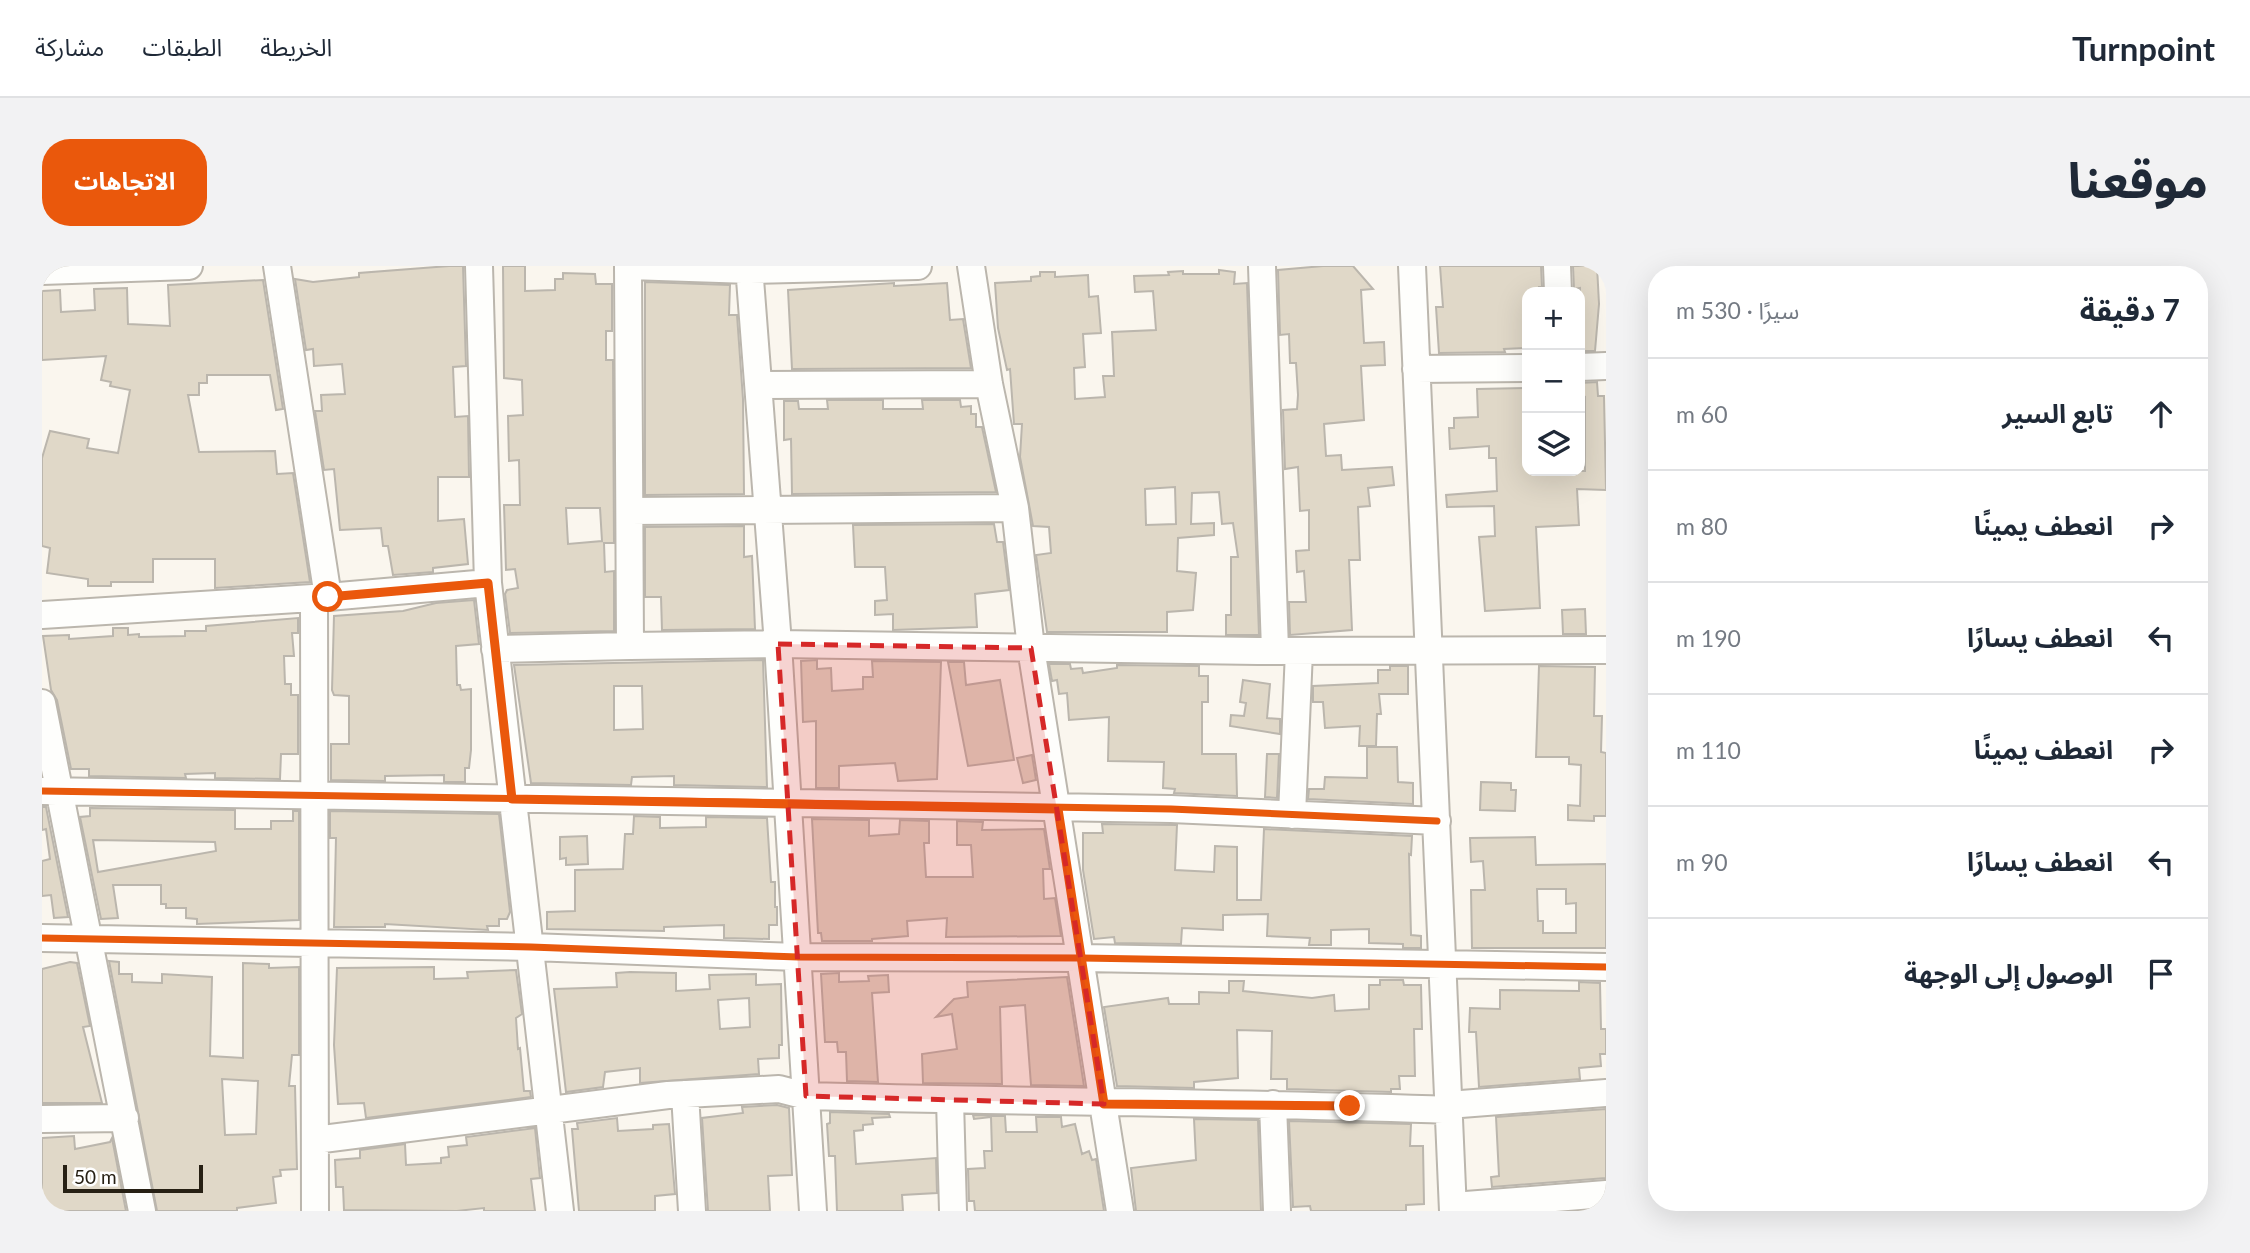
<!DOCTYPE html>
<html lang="ar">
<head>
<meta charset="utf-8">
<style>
  body { margin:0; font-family:Lato,"Noto Sans Arabic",sans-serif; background:#f2f2f3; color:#1f2937; direction:rtl }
  .controls { position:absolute; right:21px; top:21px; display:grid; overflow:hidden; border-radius:14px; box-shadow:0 7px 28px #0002 }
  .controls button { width:63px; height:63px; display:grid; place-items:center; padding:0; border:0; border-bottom:2px solid #e0e1e3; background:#fff; color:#1f2937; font:35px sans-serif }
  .scale { position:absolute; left:21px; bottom:18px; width:140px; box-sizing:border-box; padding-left:7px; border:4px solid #272014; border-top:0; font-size:19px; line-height:24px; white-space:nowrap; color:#272014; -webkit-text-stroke:5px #fff; paint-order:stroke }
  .stop { position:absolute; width:21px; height:21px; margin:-16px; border:5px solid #ea580c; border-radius:50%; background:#fff }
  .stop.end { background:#ea580c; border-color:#fff; box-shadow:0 2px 7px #0008 }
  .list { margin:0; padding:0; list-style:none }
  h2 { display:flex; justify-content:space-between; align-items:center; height:91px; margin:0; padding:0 28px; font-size:30px }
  h2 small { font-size:23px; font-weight:400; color:#747a83 }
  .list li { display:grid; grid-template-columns:46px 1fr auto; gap:21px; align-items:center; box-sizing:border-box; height:112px; padding:0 28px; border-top:2px solid #e0e1e3 }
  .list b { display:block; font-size:26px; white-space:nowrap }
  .list em { font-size:23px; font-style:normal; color:#747a83 }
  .icon { flex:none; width:38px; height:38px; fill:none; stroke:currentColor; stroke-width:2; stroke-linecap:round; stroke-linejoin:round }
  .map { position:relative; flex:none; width:1564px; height:945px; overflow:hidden; direction:ltr; border-radius:28px }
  header { display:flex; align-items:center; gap:42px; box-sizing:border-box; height:98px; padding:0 35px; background:#fff; border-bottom:2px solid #e0e1e3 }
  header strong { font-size:33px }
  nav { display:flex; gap:38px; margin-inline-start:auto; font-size:24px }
  .intro { display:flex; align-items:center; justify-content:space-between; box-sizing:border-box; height:168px; padding:0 42px }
  h1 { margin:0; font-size:49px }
  .button { padding:18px 32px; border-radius:28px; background:#ea580c; color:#fff; font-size:24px; font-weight:700 }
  main { display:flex; gap:42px; padding:0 42px }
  aside { flex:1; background:#fff; border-radius:28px; box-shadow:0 7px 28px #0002 }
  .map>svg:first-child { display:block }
</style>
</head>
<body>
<header>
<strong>Turnpoint</strong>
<nav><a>الخريطة</a><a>الطبقات</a><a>مشاركة</a></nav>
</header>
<div class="intro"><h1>موقعنا</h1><a class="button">الاتجاهات</a></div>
<main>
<aside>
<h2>7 دقيقة<small>سيرًا · 530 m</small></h2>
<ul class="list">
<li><svg class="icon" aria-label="ahead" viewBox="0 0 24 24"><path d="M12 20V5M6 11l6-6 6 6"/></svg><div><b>تابع السير</b></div><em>60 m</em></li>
<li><svg class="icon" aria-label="right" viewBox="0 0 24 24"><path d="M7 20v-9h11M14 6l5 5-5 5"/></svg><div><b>انعطف يمينًا</b></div><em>80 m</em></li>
<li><svg class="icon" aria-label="left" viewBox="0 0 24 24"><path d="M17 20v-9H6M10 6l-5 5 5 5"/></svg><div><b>انعطف يسارًا</b></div><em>190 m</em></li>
<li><svg class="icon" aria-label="right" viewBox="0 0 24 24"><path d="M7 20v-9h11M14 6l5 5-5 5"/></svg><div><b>انعطف يمينًا</b></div><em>110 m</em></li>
<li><svg class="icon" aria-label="left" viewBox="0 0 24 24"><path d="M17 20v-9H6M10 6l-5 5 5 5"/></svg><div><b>انعطف يسارًا</b></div><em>90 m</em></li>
<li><svg class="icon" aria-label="arrive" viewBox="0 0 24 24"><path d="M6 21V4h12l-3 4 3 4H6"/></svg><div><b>الوصول إلى الوجهة</b></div></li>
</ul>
</aside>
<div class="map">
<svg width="1564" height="945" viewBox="0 0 1564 945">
  <rect width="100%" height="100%" fill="#faf6ee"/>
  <path fill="#e0d8c8" stroke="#bbb6ad" stroke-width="2" fill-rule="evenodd" d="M407,0h14l3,100 -13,1 2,50 13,-1 1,61h-31v44l26,-2 4,45 -35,4v4l-40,3 -5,-29h-5l-2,-18 -41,2 -6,-61 -10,1 -9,-59h7l-1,-16 24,-1 -3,-30 -28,2 -1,-17 -7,1 -11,-71 18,3 46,-5v-4z
    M461,0h22v25l30,-1v-11h8v-6l32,1 1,10h16v47h-6v29h7l1,183h-10l1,29 9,-1v60l-104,2 -5,-39 2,-4 11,-2 -3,-19 -9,1 -2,-65h16l-1,-45 -10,1 -1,-45 15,-1 -1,-35 -18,-2zM524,242h34l2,33 -34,3z
    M1281,0h30l20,23 -12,1 3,53 20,-1 1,23 -24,1 3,54 -40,4 2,32 15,-1 1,15 50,-3 2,18 -26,3 2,18 -12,1 2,53h-11l3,70 -62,5 -1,-33h17l-2,-31 -7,1 -1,-21 13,-1v-40l-9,1 -2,-44 -13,2 -2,-59 14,-1 1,-14 -2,-32h-6l-1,-29 -9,1 -2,-65z
    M1398,0h101l1,21h-3v5h-12v56l-23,1 1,3 -66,1 -3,-46h7z
    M1531,0h24l2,38 -4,47h-15v-63l-6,1z
    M1177,4l16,2 -1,12 13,-1 12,352h-33v-20h5v-58h7l-5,-34 -11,1 -3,-32 -27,1 -1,31 23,-1v12l-36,3 -1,33 19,2 -3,37 -26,2v20h-120l-11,-77 15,-2 -2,-26 -16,-1 -13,-69 2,-33h-8l-4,-55 -3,1 -9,-42 -3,-45 36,-2v-4l9,-1v-4h15v5l33,-2 1,22 9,-1 3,37 -18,1 2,33 -11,1 1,31 30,-2 -2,-21h11l-2,-44 44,-2 -3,-39 -18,1 -1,-16 35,-1 -1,-3 15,-1v3h36zM1133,221l1,37 -30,1 -1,-36z
    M221,14l20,129 -7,1 -6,-35h-63v8h-8v12h-11l11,57 76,-1 2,23 16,-1 17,109 -95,6v-29h-62v23h-42v4h-23v-7l-41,-6 3,-25 -8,-2v-88l8,-27 39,8 -2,9 31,5 12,-63 -20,-4 1,-4 -10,-2 5,-24 -64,4v-69l18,-1 1,22 34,-2 -1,-21 33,-1 1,36 42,2 -2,-41z
    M603,16l85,3 -1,30h8l6,84 1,95 -99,1z
    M852,17v3l53,-3 3,37 13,-1 8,49 -179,1 -4,-79z
    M1555,116l1,14h6l2,94 -29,-1 2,36 -43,2 4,81 -55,3 -6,-74 16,-1 -1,-30 -47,1 -1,-12 51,-4 -1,-33h-7v-12l-39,3 -1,-21h5v-10l24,-1 -1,-28 50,-1v83h58v-74l-4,1 -1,-15z
    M785,134h56v9h40l-1,-9h38l1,7 10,-1v8h5v13h6l14,65 -204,2 -1,-55 -7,1v-39h14l1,8h29z
    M952,258l3,18h6l6,48 -34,4 2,33 -84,3v-16l-18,1v-14l12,-1 -2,-33h-30l-2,-42z
    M702,260v31l8,-1 3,73 -93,1 -1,-33h-16v-70z
    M432,334l5,44 -23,2 1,39h3l1,5 10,-1v61l-2,18h-4v14h-21v-7l-59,1v5l-54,-1v-36h18v-48l-15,-1 -2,-5 2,-74 69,-5 33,-8z
    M1543,343l1,25h-23l-1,-24z
    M256,352v15h-6l2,23h-10l1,28h6v11h7v59h-17l-1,25 -65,-1v-5l-30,1 1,4 -97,-2v-7h-18l-14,-69 -6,-10 -8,-54 26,-1v4l44,-3v-8h15v7l11,-1v3l46,-1v-5h21v-5z
    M721,394l4,127 -93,-2v-9l-42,1 -1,8 -100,-2 -17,-118zM572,420h28l1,43 -29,1z
    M775,394v9l14,-1 1,23 31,-2v-12h10l-1,-16 69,1 -4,117 -39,2 -3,-18 -56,3v22h-23v-67l-13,1 -2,-61z
    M906,396h16l2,23 34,-5 14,80 -46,6z
    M1007,398h21l1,5 11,-1 1,5 34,-5v-3l82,1v10h9v26h-6v52h34l1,42 -63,-3 1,-4 -12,-1 1,-26 -56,-1 1,-44 -40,3 -2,-27 -8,1 -2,-14 -5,1z
    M1348,400h18v28h-29l2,20h-4l-1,32h-17l1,-20 -35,2 -2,-26h-10v-16l65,-3v-13h12z
    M1497,400l56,1 -1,49h8l-1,36 5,1v63h-12v5l-26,-1v-15l12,1 1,-41 -12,-1v-7h-33z
    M1201,414l27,4 -3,34 13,1v15l-50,-8 1,-11 13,1 2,-13 -6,-1z
    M1325,481h30l1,35 15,1v21l-105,-5 1,-10h15l1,-12 42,1z
    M1225,488h12l-2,44 -12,-1z
    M990,489l4,25 -13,3 -6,-25z
    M1439,516l30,1v7h5l-1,21 -35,-1z
    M0,541h4l22,110 -14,1 -3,-23 -9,1v-35l8,-2 -4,-30 -4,1z
    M48,542l145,2v19h36v-8h22v-10h6v109l-102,4v-5l-11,-1v-10h-20v-4h-5v-19h-48l5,33 -17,1 -21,-102 10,-1zM51,574l122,2 1,9 -118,21z
    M288,545l169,3 11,98 -3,7h-8v7h-12l1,4 -103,-6v3h-51l2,-89h-6z
    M592,550l26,1v11l46,-1v-10l61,1 4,64h4v25h2v18h-8v14l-45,-1v-13l-60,2v4l-117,-2v-17l28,-1v-41l48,-1 2,-35h8z
    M770,553l57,1v16l30,-2 1,-14 29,1v22h-5l2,34h47l-2,-32h-14v-24l26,1 -1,8 62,-1 6,40h-7l1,30 11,-1 6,38 -115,1 1,-19 -40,3 1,15 -36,3v2h-50l-1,-8h-3z
    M1060,558l75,1 -2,45 39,2 1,-26 22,1v53h24l3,-71 148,7 -1,19 -2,-1 2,81 10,1v12h-18v-4l-34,-1v-14l-38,1v15h-22l1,-7 -43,-2 1,-22 -45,1v15l-41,-2 -1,16 -66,-1 -1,-6 -20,2 -11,-69v-37h20z
    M545,570l1,28 -22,1v-7l-6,1v-22z
    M1493,571l1,28 70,-1v84h-134l-1,-58h14l-2,-29 -12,1 -1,-24zM1495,623h29v15l10,-1v30h-33v-12h-5z
    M67,695l10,1v12h13v8l30,1v-9l50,3 -2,79 33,2v-95l26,1v4l30,-1v88h-7l-3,31h6l2,83 -17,1 1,6 -8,1 3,26 -39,5v3h-80zM180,813l36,2 -2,53 -31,1z
    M28,696l7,1 13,63 -7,1 19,76h-60v-134z
    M392,701v12l34,-1 -1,-6 49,-2 6,44 -6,4 2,31 2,-1 4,43h6l1,6 -165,21 -2,-15 -26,1 -4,-59 3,-77z
    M588,706l46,1v18l34,-2 -1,-14 47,-1v11l25,-1 1,61h-3v13l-21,1 1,15 -119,9v-15l-35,4 -2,15 -37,5 -12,-103 63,-2 -1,-14zM707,732l1,29 -30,2 -2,-29z
    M797,707v9l30,-1 -1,-5 20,-1 1,17 -17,1 6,89 -31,-1 -1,-29h-8l-1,-10h-12l-4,-68z
    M1025,711l17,109 -53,-1 -6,-80 -25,2 2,77 -79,-1 -1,-29 35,-5 -5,-35 -16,3 18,-18 14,-2 -1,-15z
    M1338,714h23l1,5h17l1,44h-8l1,47h-16l1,13h-9v3l-104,-3v-10h-16l1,-48 -35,-1 1,48 -44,4v6l-77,-2 -13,-79 64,-9 1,6h30v-12l30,1v-12h15l-1,10 69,7 22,-3 1,16 34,-2v-24h11z
    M1537,716l21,1 1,46h5v25h-6l1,12 -22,2 1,11 -101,8 -3,-55h-7l1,-24 30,1v-19l79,1z
    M735,839l12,3 3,67 -24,1 2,35h-62l-6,-93 41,-5 -1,-6z
    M1564,843v69l-114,9 -1,-10 8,-1 -3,-59z
    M788,846l59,2 1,3 -18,1 1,6 -10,1v5l-9,1 2,33 80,-6 1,35 -35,2 1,16h-66l-2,-55h-6l-2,-32 3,-1z
    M931,849l32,1 1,16h31l-1,-15h25l1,10 13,-3 7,30 7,-3 3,9 4,-1 8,52h-129l-1,-10h-5l-1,-32 17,-1 -1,-17h8l-1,-34 -17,2z
    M575,852l1,13 35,-2v-4l16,-1 6,70 -20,2v15h-76l-7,-82h6l-1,-6z
    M1152,853l64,1 3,91h-125l-5,-43 65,-8z
    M1247,855l122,3 -1,22h13l1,58 -18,1v6h-95l-1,-5 -17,1z
    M493,862l5,50 -9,1 4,32h-51v-3l-27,3 -113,-1 -1,-23h-7l-1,-27 25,-2v-8l45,-6 1,21 35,-2v-5l8,-1 -1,-10 19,-2 -1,-8z
    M32,870l1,13 35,-7 2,-4 14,73h-84v-73z"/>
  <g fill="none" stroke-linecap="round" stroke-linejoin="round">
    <defs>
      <path id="minor" d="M235,0l51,331
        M437,0l9,317 72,628
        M586,0l2,380 148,-2 480,7 348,-1
        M587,0l121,4 168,-4
        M707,0l29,378 35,567
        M929,0l18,118 26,124 16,140 89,563
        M1220,0l13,384
        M1370,0l41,945
        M1515,0l1,26
        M0,5l147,-5
        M1538,101l26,-1
        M1374,103l111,-1
        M717,119l230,-1
        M588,245l385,-3
        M272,332l1,613
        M0,349l286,-18 160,-14
        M453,383l135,-3
        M0,437l100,508
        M0,525l1129,18 266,12
        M1250,549l7,-164
        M0,672l489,9 267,10 284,1 524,9
        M643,828l7,117
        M908,834l3,111
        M1231,838l4,107
        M1406,839l158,-12
        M0,853l83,-1
        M273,874l353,-45 111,-6 27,7c214,6 429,6 643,14
        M1411,940l153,-12"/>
    </defs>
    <use href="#minor" stroke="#bbb6ad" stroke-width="30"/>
    <use href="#minor" stroke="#fefefc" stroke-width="26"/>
    <defs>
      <path id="cycleway" d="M0,525l1129,18 266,12
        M0,672l489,9 267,10 284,1 524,9"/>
    </defs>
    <use href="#cycleway" stroke="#fff" stroke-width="11"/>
    <use href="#cycleway" stroke="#e8590c" stroke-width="7"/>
  </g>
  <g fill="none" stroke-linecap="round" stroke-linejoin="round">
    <path stroke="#ea580c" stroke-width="9" d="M286,331l160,-14 24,216 546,10 46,295 246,2"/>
  </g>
  <path fill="#d62828" fill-opacity="0.2" stroke="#d62828" stroke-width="5" stroke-dasharray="14 9" stroke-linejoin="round" d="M736,378l253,4 73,456 -298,-8z"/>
</svg>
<div class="controls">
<button>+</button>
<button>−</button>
<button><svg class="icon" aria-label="layers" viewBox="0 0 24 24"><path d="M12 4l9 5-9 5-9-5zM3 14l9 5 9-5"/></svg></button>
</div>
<div class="scale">50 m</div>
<div class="stop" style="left:286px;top:331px"></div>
<div class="stop end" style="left:1308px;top:840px"></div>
</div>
</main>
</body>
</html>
